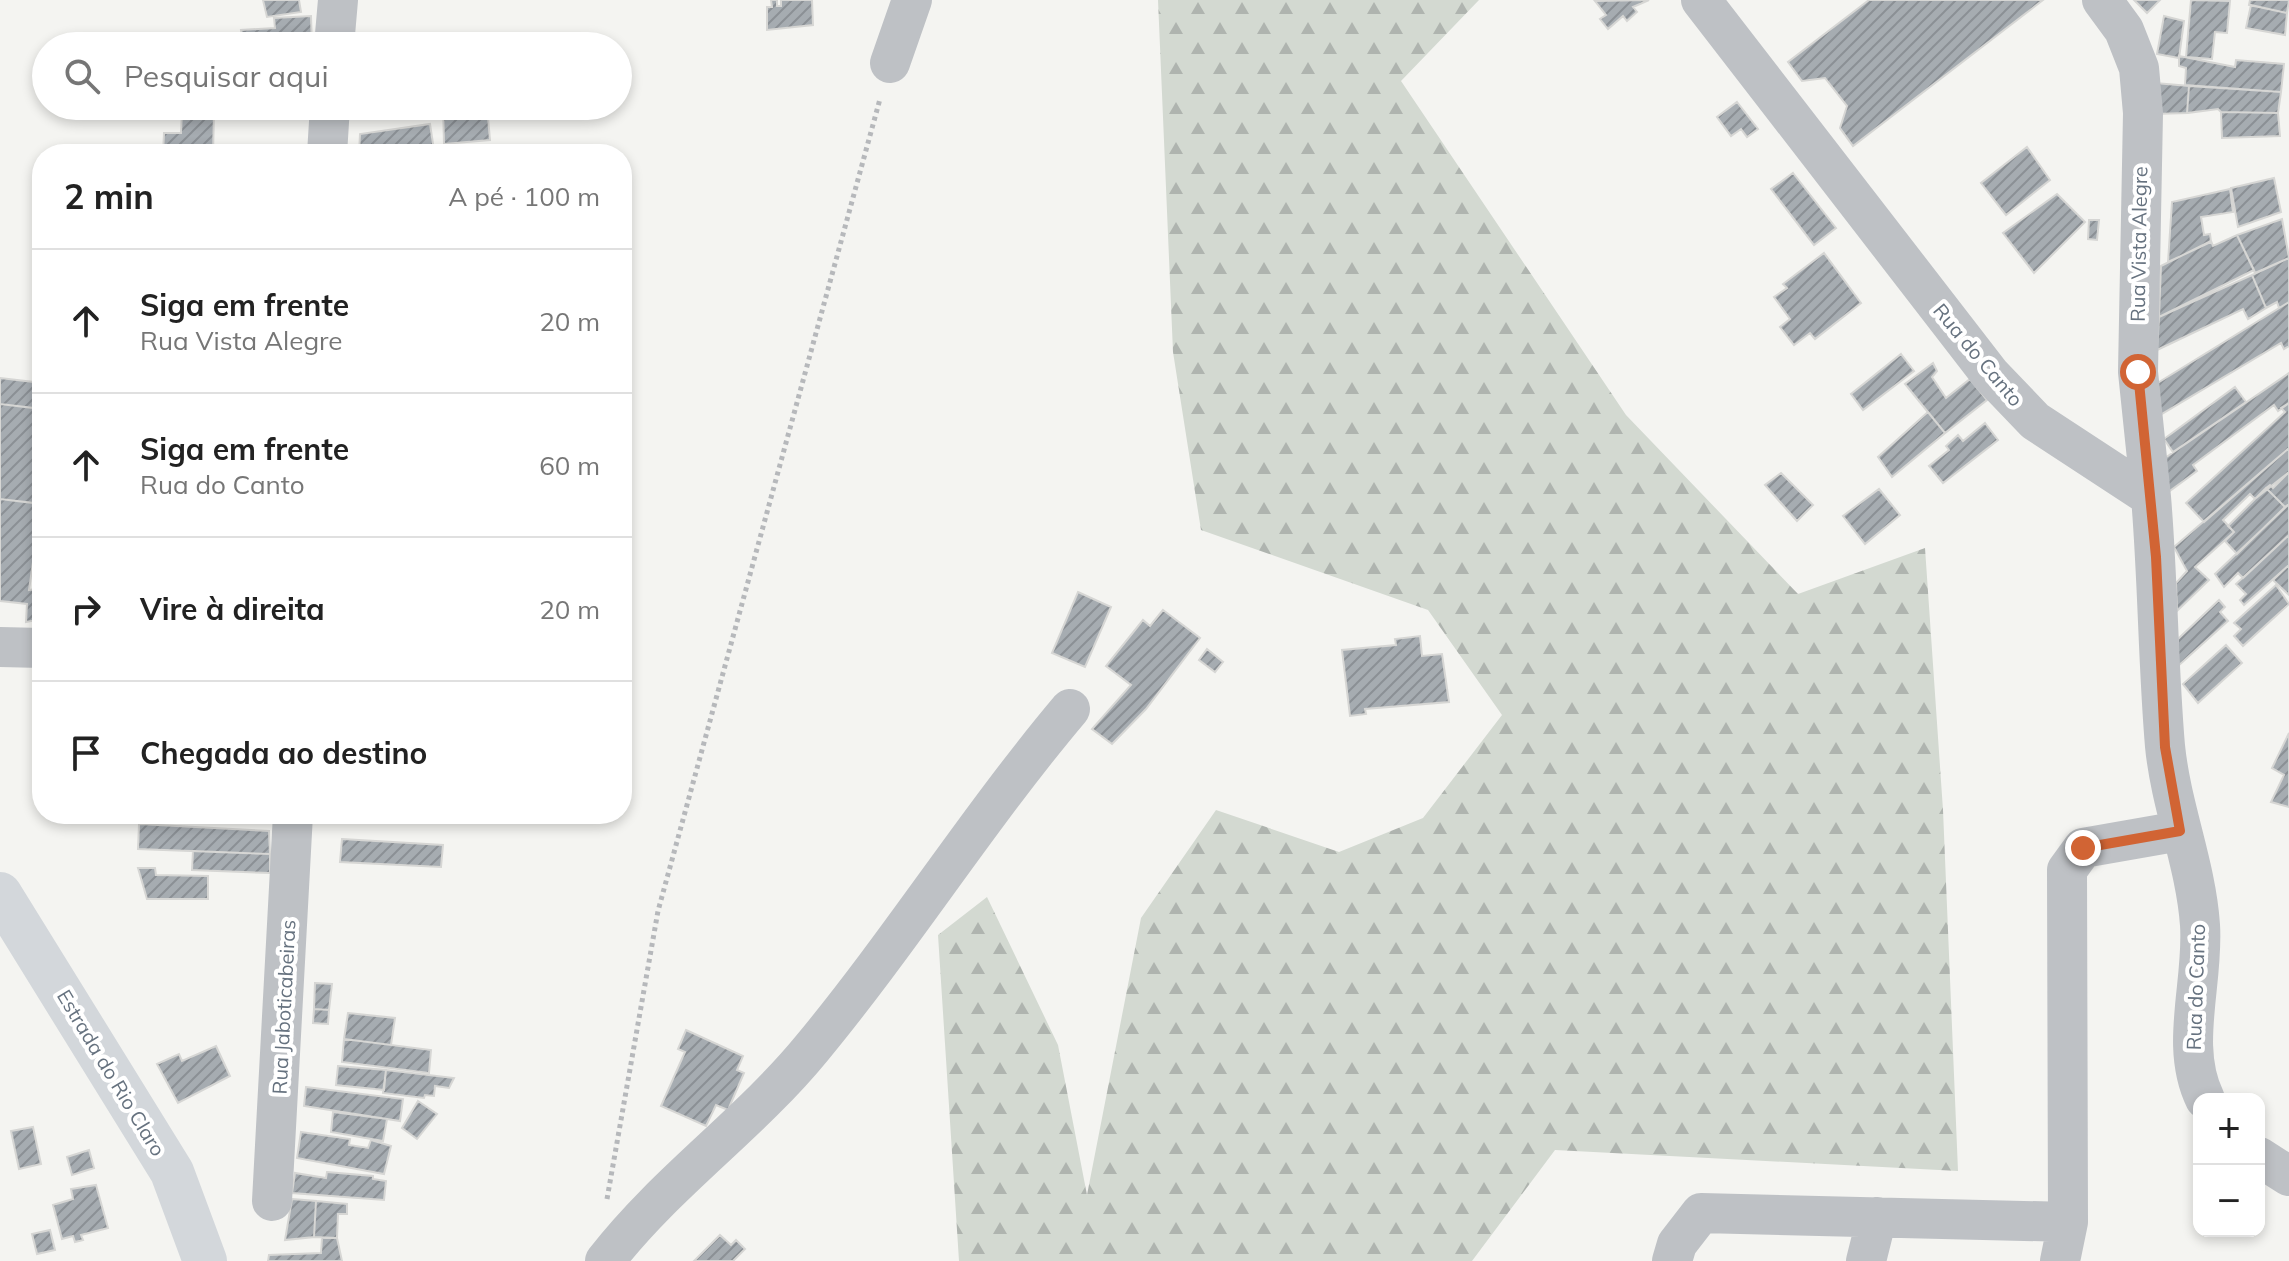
<!DOCTYPE html>
<html lang="pt">
<head>
<meta charset="utf-8">
<style>
  body { margin:0; font-family:Mulish,sans-serif; background:#f2f2f2; color:#222 }
  .controls { position:absolute; right:24px; bottom:24px; display:grid; overflow:hidden; border-radius:16px; box-shadow:0 4px 12px #0003 }
  .controls button { width:72px; height:72px; display:grid; place-items:center; padding:0; border:0; border-bottom:2px solid #e0e0e0; background:#fff; color:#222; font:40px sans-serif }
  .stop { position:absolute; width:24px; height:24px; margin:-18px; border:6px solid #d16434; border-radius:50%; background:#fff }
  .stop.end { background:#d16434; border-color:#fff; box-shadow:0 2px 8px #0008 }
  .list { margin:0; padding:0; list-style:none }
  h2 { display:flex; justify-content:space-between; align-items:center; height:104px; margin:0; padding:0 32px; font-size:34px }
  h2 small { font-size:26px; font-weight:400; color:#767676 }
  .list li { display:grid; grid-template-columns:52px 1fr auto; gap:24px; align-items:center; box-sizing:border-box; height:144px; padding:0 32px; border-top:2px solid #e0e0e0 }
  .list b { display:block; font-size:30px; white-space:nowrap }
  .list p { margin:0; font-size:26px; white-space:nowrap; color:#767676 }
  .list em { font-size:26px; font-style:normal; color:#767676 }
  .icon { flex:none; width:44px; height:44px; fill:none; stroke:currentColor; stroke-width:2; stroke-linecap:round; stroke-linejoin:round }
  .map { position:relative; flex:none; width:2289px; height:1261px; overflow:hidden }
  .search { position:absolute; background:#fff; box-shadow:0 4px 12px #0003; left:32px; top:32px; width:600px; height:88px; display:flex; align-items:center; gap:20px; box-sizing:border-box; padding:0 28px; border-radius:44px; color:#767676; font-size:30px }
  .panel { position:absolute; background:#fff; box-shadow:0 4px 12px #0003; left:32px; top:144px; width:600px; height:680px; border-radius:32px }
  .map>svg:first-child { display:block }
</style>
</head>
<body>
<div class="map">
<svg width="2289" height="1261" viewBox="0 0 2289 1261">
  <defs>
    <pattern id="forest-firs" width="22" height="20" patternUnits="userSpaceOnUse" patternTransform="scale(2)"><rect width="22" height="20" fill="#d3d9d1"/><path d="M5 1l3.5 6h-7zM16 11l3.5 6h-7z" fill="#afb4af"/></pattern>
    <pattern id="building-hatch" width="6" height="6" patternUnits="userSpaceOnUse" patternTransform="scale(2)"><rect width="6" height="6" fill="#a6acb1"/><path d="M-1 1l2-2M0 6l6-6M5 7l2-2" fill="none" stroke="#8b9095"/></pattern>
  </defs>
  <rect width="100%" height="100%" fill="#f4f4f1"/>
  <path fill="url(#forest-firs)" d="M1158,0h321l-78,81 225,334 172,179 127,-46 18,262 15,361 -403,-21 -83,111h-513l-21,-326 49,-38 71,148 29,150 54,-277 75,-108 123,42 84,-34 79,-103 -74,-105 -227,-80 -28,-178z"/>
  <path fill="url(#building-hatch)" stroke="#d6d6d4" stroke-width="2" d="M263,0h36l2,12 -34,5z
    M771,0h6v6h4v-6h31l1,25 -46,5v-23h5z
    M1649,0l-16,7 4,5 -10,9 -4,-5 -15,13 -8,-10 6,-4 -11,-14z
    M1869,0h174l-190,146 -13,-18 7,-22 -22,-28 -23,3 -14,-19z
    M2134,0h26l-13,13z
    M2191,0l39,1 -3,32 -12,-1 -3,27 -26,-2z
    M2250,0h39l-2,13 -38,-8z
    M2251,5l36,8 -2,22 -39,-7z
    M311,16l1,30h-120v-7l50,-2 -1,-7 34,-2 -1,-10z
    M2164,16l20,5 -5,37 -22,-4z
    M2179,56l56,11 1,-7 48,4 -3,28 -96,-7 1,-17 -7,-2z
    M2155,83l34,3 -2,27 -33,1z
    M2189,86l92,6 -3,21 -57,-1 -3,-3 -31,4z
    M1737,102l21,27 -11,8 -6,-8 -10,7 -14,-19z
    M443,106h44l3,34 -46,4z
    M182,111l32,1 -1,42h-50l1,-21h17z
    M2221,112l57,1 2,23 -58,2z
    M430,124l4,26 -75,4 1,-20z
    M2027,147l23,33 -44,35 -25,-32z
    M1793,173l43,55 -22,17 -43,-56z
    M2274,178l7,34 -43,15 -7,-39z
    M2230,189l3,23 -32,5 3,18 6,-1 1,8 -43,20 4,-60z
    M2057,194l28,28 -51,51 -31,-40z
    M2282,219l7,39 -34,15 -18,-38z
    M2089,220h10l-2,20 -9,-1z
    M2237,235l17,35 -95,47 2,-51 50,-25 2,5z
    M1824,253l37,50 -46,36 -5,-6 -16,12 -14,-18 10,-8 -16,-22 13,-9 -4,-4z
    M2289,258v44l-10,6 -2,-6 -11,6 -14,-33z
    M2252,275l14,33 -18,11 -5,-10 -86,41 2,-33z
    M2289,302v44l-5,3 -3,-6 -121,72 -4,-31z
    M1901,354l13,17 -51,39 -12,-16z
    M1933,363l4,8 -5,6 14,21 24,-19 17,21 -42,33 -40,-49z
    M2289,373v30l-11,8 -4,-6 -81,60 4,6 -30,22 -2,-35z
    M0,378l42,5v26l-42,-5z
    M2235,387l11,15 -73,50 -9,-13z
    M2289,403v45l-85,74 -18,-19 99,-91 -4,-4z
    M0,404l42,5v95l-42,-5z
    M1928,412l17,21 -53,44 -14,-20z
    M1985,423l13,17 -55,43 -14,-17 20,-16 -3,-4 12,-11 5,6z
    M2289,448v24l-34,27 -5,-5 -27,26 11,12 -39,35 14,13 -32,31 -1,-28 11,-12 -13,-24z
    M2289,472v32l-4,3 -19,-19 4,-3 3,3z
    M1781,473l32,32 -16,16 -32,-36z
    M2266,488l19,19 -48,47 -12,-13 9,-9 -6,-6z
    M1879,489l21,26 -35,29 -22,-28z
    M0,499l42,5v31l-5,-1 -8,56 13,-2v31l-16,3 1,-18 -27,-3z
    M2289,504v31l-46,43 -5,-5 -14,14 -9,-13z
    M2289,535v30l-45,40 -4,-5 6,-6 -10,-10z
    M2289,565v30l-16,-15z
    M2276,585l13,19 -46,42 -9,-10 7,-7 -7,-6z
    M1078,592l33,15 -26,60 -33,-14z
    M2219,600l6,7 -5,5 8,9 -50,45v-27z
    M1163,610l37,28 -54,71 -34,35 -20,-15 39,-44 -25,-19 37,-46 7,6z
    M1420,636l2,20 20,-2 7,48 -84,7 1,5 -16,2 -8,-66 54,-5 -1,-6z
    M2226,645l16,18 -44,40 -15,-19z
    M1207,649l16,13 -8,10 -16,-12z
    M2289,733v74l-18,-5 13,-27 -12,-7z
    M139,824l130,7 1,23 -132,-5z
    M342,839l101,6 -2,22 -101,-5z
    M193,851l77,3v19l-78,-3z
    M138,868h17l1,7 52,1v23h-61z
    M315,983l17,1 -3,26 -15,-1z
    M314,1009l15,1 -1,14 -15,-1z
    M348,1013l47,5 -4,27 -47,-6z
    M686,1030l57,26 -6,14 7,3 -16,37 -12,-5 -10,21 -45,-20 24,-54 -7,-3z
    M344,1039l87,11 -2,23 -87,-11z
    M216,1046l14,30 -52,27 -21,-39 22,-10 3,7z
    M338,1066l48,4 -2,20 -48,-5z
    M386,1070l68,8 -5,10 -14,-2 -1,10 -9,-1 -1,3 -41,-5z
    M306,1087l97,12 -3,22 -96,-15z
    M418,1101l19,13 -20,25 -15,-11z
    M333,1112l54,7 -4,22 -52,-9z
    M33,1127l8,37 -22,5 -8,-38z
    M301,1132l49,7 -1,6 19,3 3,-8 20,6 -7,28 -87,-16z
    M89,1150l5,18 -22,7 -5,-18z
    M327,1172l46,4v3l13,2 -2,19 -92,-7 3,-20 31,5z
    M96,1185l12,43 -27,7 2,5 -8,2 -2,-6 -11,3 -9,-34 20,-6 -2,-10z
    M292,1199l24,2 -2,36 -29,3z
    M316,1201l31,3v10h-9l-1,24 -23,-1z
    M50,1230l5,20 -18,4 -5,-20z
    M720,1235l11,10 5,-5 9,9 -12,12h-39z
    M322,1238h15l5,23h-74l1,-6 52,-2z"/>
  <g fill="none" stroke-linecap="round" stroke-linejoin="round">
    <path stroke="#b6b8bb" stroke-width="5" stroke-dasharray="4 4" stroke-linecap="butt" d="M607,1199l51,-288 222,-812"/>
    <path stroke="#bec1c5" stroke-width="40" d="M1701,0l289,374 45,47 116,76c7,83 7,167 14,249 6,61 31,119 35,179 4,58 -21,121 5,174
      M2102,0l22,30 15,38 4,45 -5,259 13,125
      M334,46l4,-46
      M890,63l22,-63
      M327,154l3,-48
      M0,647l42,1
      M2259,1157l30,19
      M272,1201l21,-387
      M605,1261c61,-79 144,-136 207,-213 91,-110 166,-230 258,-339
      M1672,1261l5,-17 24,-31 367,9
      M1866,1261l11,-44
      M2060,1261l8,-39 -1,-352 16,-22 97,-17"/>
    <path stroke="#d3d7db" stroke-width="44" d="M0,894l172,278 33,89"/>
  </g>
  <g fill="none" stroke-linecap="round" stroke-linejoin="round">
    <path stroke="#d16434" stroke-width="10" d="M2083,848l97,-17 -15,-84 -9,-190 -18,-185"/>
  </g>
  <g text-anchor="middle" stroke-width="8" stroke-linejoin="round" paint-order="stroke">
    <g font-size="20" fill="#66727f" stroke="#fff">
      <text transform="translate(2139 244) rotate(-89)" y="7">Rua Vista Alegre</text>
      <text transform="translate(1978 355) rotate(50)" y="7">Rua do Canto</text>
      <text transform="translate(2196 987) rotate(-88)" y="7">Rua do Canto</text>
      <text transform="translate(284 1007) rotate(-87)" y="7">Rua Jaboticabeiras</text>
      <text transform="translate(111 1073) rotate(59)" y="7">Estrada do Rio Claro</text>
    </g>
  </g>
</svg>
<div class="controls">
<button>+</button>
<button>−</button>
</div>
<div class="stop" style="left:2138px;top:372px"></div>
<div class="stop end" style="left:2083px;top:848px"></div>
<div class="search"><svg class="icon" aria-label="search" viewBox="0 0 24 24"><circle cx="10" cy="10" r="6"/><path d="M15 15l6 6"/></svg>Pesquisar aqui</div>
<section class="panel">
<h2>2 min<small>A pé · 100 m</small></h2>
<ul class="list">
<li><svg class="icon" aria-label="ahead" viewBox="0 0 24 24"><path d="M12 20V5M6 11l6-6 6 6"/></svg><div><b>Siga em frente</b><p>Rua Vista Alegre</p></div><em>20 m</em></li>
<li><svg class="icon" aria-label="ahead" viewBox="0 0 24 24"><path d="M12 20V5M6 11l6-6 6 6"/></svg><div><b>Siga em frente</b><p>Rua do Canto</p></div><em>60 m</em></li>
<li><svg class="icon" aria-label="right" viewBox="0 0 24 24"><path d="M7 20v-9h11M14 6l5 5-5 5"/></svg><div><b>Vire à direita</b></div><em>20 m</em></li>
<li><svg class="icon" aria-label="arrive" viewBox="0 0 24 24"><path d="M6 21V4h12l-3 4 3 4H6"/></svg><div><b>Chegada ao destino</b></div></li>
</ul>
</section>
</div>
</body>
</html>
